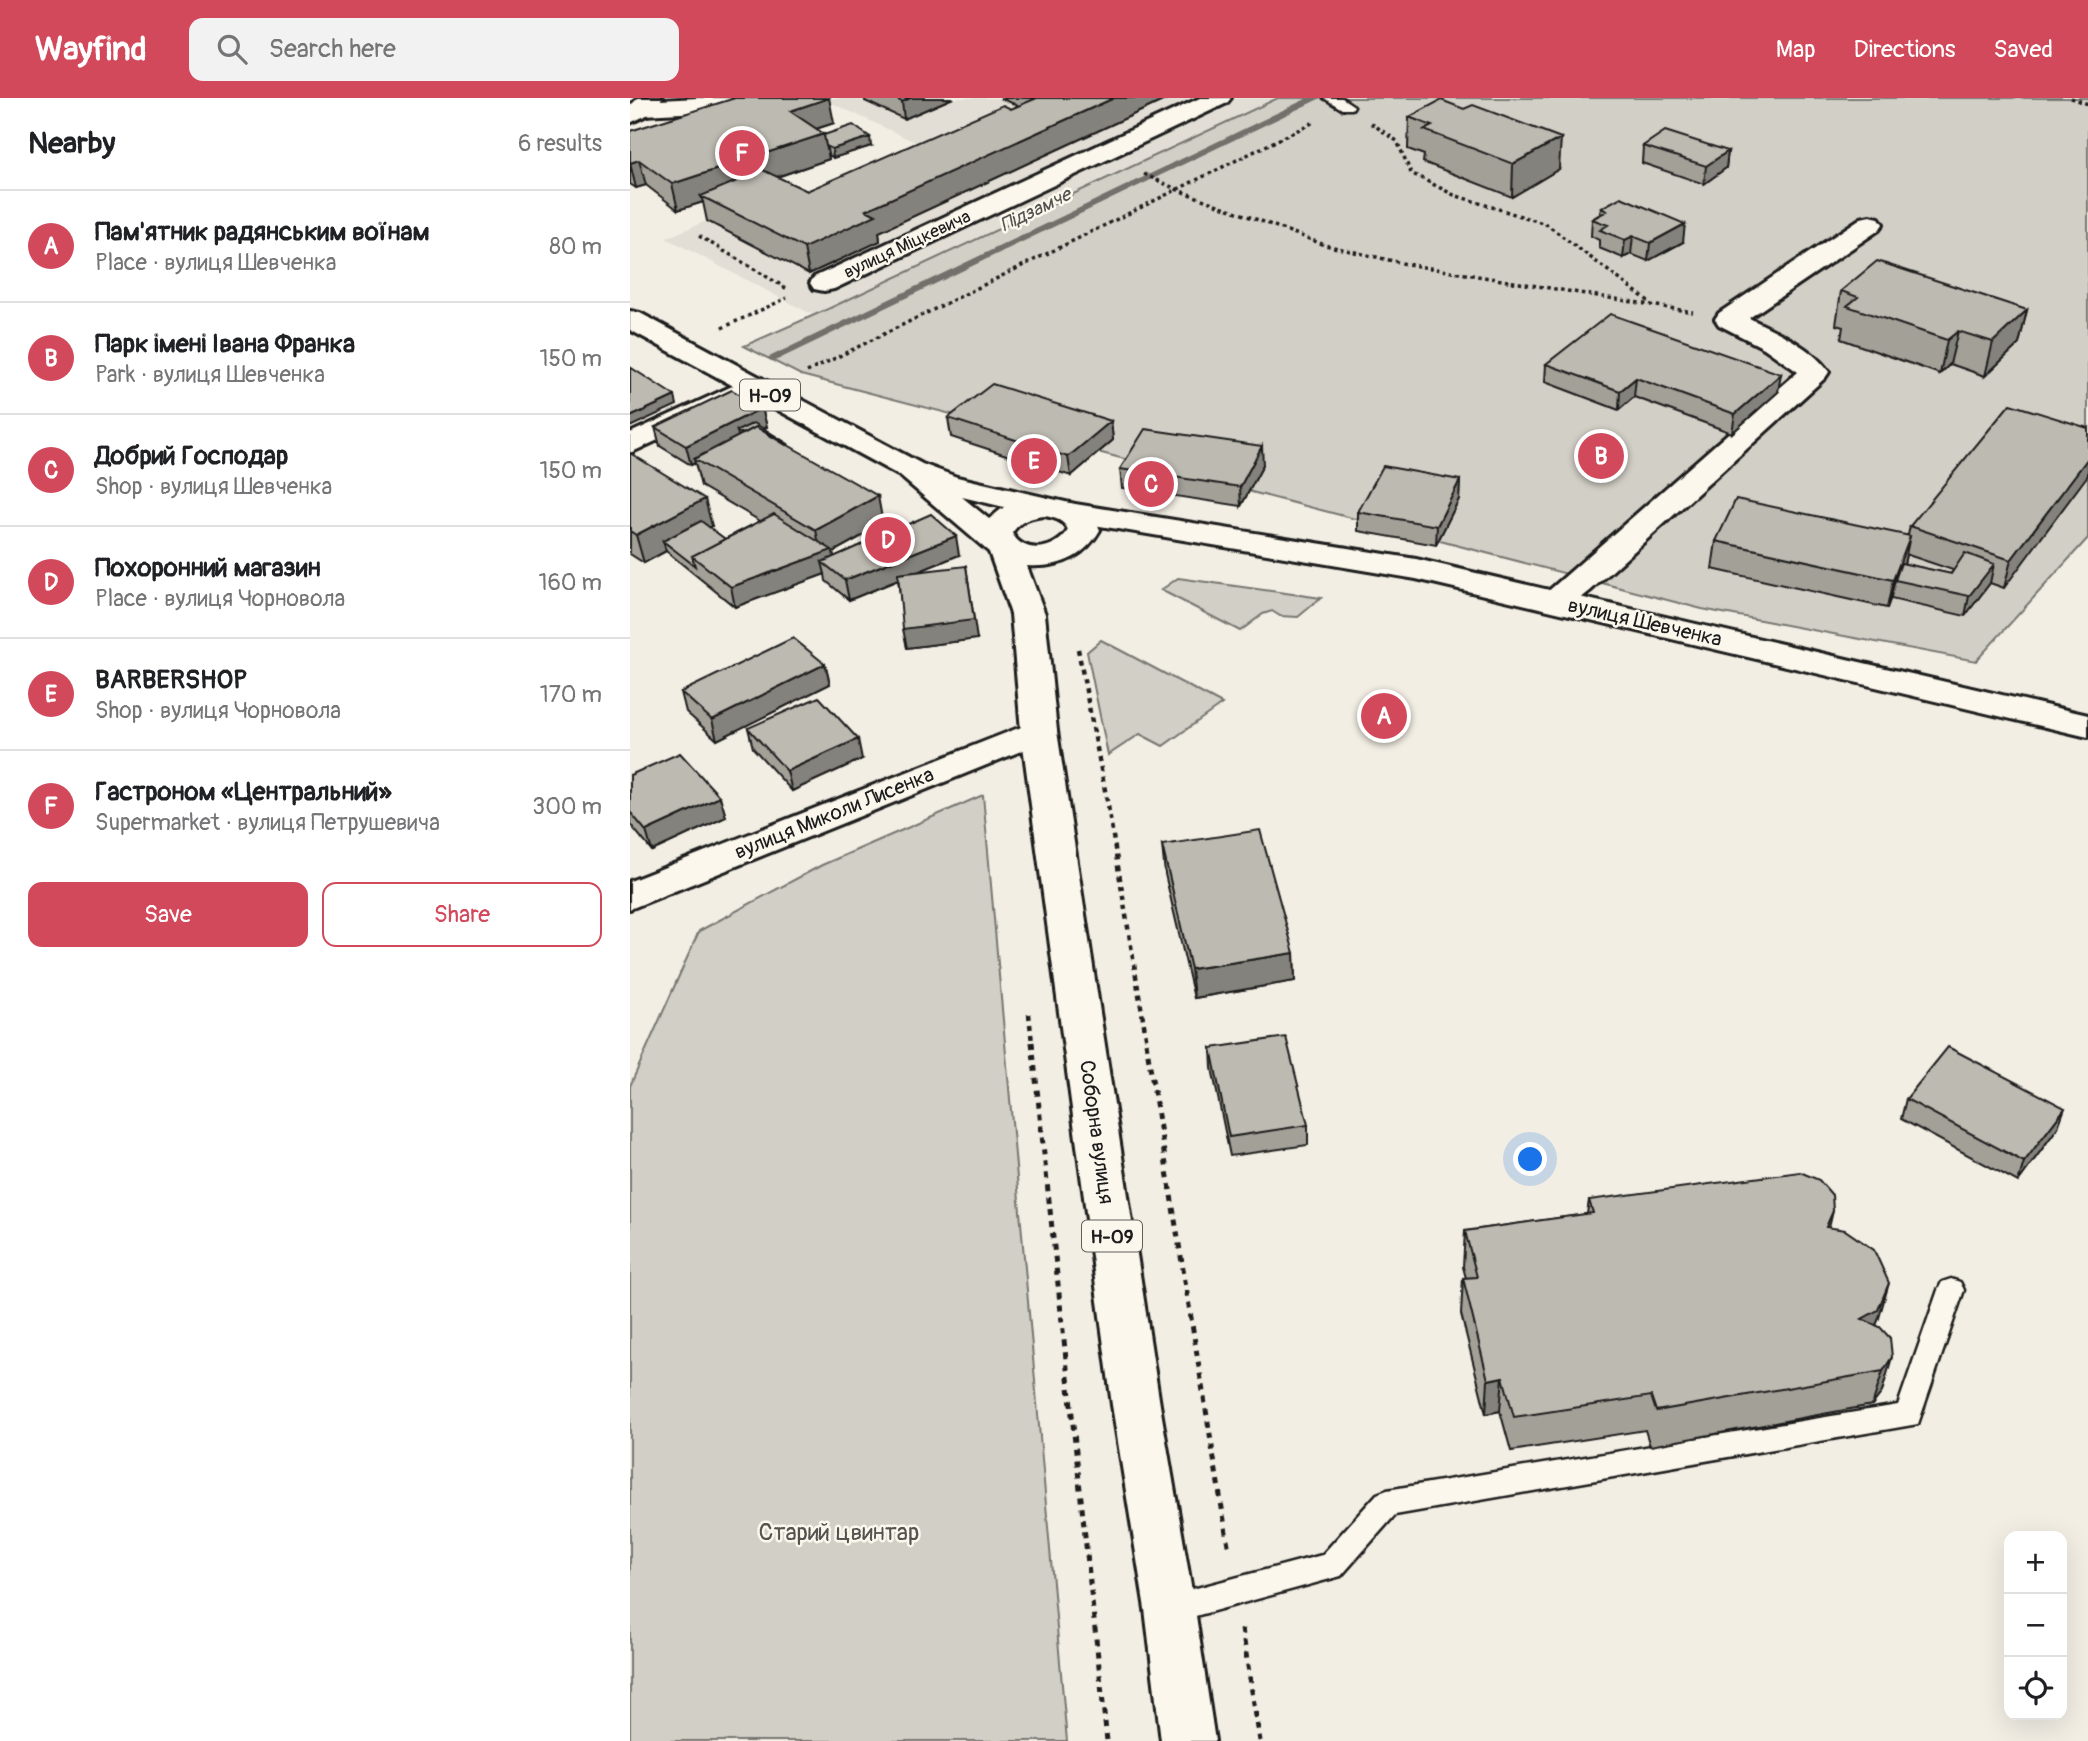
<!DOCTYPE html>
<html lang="en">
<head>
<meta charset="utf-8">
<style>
  body { margin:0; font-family:Pangolin,sans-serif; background:#f2f2f2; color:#202124 }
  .controls { position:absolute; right:21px; bottom:21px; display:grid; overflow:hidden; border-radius:14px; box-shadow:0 7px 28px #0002 }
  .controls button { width:63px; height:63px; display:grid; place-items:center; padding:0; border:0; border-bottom:2px solid #e0e0e0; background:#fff; color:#202124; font:35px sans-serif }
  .you { position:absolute; left:901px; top:1062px; width:24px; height:24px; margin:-18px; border:5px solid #fff; border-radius:50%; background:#1a73e8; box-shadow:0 0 0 10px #1a73e833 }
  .badge { display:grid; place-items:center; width:46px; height:46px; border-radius:50%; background:#d1495b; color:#fff; font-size:23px; font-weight:700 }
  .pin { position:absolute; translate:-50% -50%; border:4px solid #fff; box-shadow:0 2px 7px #0006 }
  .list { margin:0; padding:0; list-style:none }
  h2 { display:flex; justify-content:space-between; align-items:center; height:91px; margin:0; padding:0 28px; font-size:30px }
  h2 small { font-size:23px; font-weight:400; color:#757577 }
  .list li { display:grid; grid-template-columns:46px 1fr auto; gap:21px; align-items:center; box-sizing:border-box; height:112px; padding:0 28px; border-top:2px solid #e0e0e0 }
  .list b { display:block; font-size:26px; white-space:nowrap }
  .list p { margin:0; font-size:23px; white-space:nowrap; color:#757577 }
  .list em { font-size:23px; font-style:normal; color:#757577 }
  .actions { display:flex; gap:14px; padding:21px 28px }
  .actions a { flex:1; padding:16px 0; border:2px solid #d1495b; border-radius:14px; text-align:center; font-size:24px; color:#d1495b }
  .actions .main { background:#d1495b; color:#fff }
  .icon { flex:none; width:38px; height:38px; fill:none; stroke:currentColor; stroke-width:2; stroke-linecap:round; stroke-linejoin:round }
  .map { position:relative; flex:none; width:1458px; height:1643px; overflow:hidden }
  header { display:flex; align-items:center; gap:42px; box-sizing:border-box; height:98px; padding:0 35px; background:#d1495b; color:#fff }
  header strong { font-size:33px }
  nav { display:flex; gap:38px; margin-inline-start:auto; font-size:24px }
  .search { width:490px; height:63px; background:#f2f2f2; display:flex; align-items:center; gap:18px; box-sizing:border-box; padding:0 24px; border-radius:14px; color:#757577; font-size:26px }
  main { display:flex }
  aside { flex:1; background:#fff }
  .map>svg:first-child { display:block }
</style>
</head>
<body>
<header>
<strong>Wayfind</strong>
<div class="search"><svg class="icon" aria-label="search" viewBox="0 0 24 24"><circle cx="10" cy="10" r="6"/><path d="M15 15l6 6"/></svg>Search here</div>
<nav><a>Map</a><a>Directions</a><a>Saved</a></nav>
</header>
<main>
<aside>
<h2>Nearby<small>6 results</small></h2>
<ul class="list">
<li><span class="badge">A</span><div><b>Пам'ятник радянським воїнам</b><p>Place · вулиця Шевченка</p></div><em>80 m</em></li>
<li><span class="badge">B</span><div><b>Парк імені Івана Франка</b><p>Park · вулиця Шевченка</p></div><em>150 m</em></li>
<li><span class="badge">C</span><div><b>Добрий Господар</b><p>Shop · вулиця Шевченка</p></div><em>150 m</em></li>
<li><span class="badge">D</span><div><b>Похоронний магазин</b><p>Place · вулиця Чорновола</p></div><em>160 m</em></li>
<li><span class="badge">E</span><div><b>BARBERSHOP</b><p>Shop · вулиця Чорновола</p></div><em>170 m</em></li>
<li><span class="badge">F</span><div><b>Гастроном «Центральний»</b><p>Supermarket · вулиця Петрушевича</p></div><em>300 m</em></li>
</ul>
<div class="actions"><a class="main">Save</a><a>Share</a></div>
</aside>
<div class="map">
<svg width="1458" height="1643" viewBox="0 0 1458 1643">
  <rect width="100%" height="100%" fill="#f2eee4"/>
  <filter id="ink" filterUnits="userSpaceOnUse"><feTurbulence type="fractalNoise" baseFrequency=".0143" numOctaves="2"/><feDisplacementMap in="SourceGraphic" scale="14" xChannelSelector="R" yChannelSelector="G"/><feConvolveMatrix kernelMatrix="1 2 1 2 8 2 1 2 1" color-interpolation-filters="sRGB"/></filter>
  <g filter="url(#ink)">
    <path fill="#e2ded5" d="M191,0h476l-461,229 -170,-89 102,-43 44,22 133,-61z"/>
    <path fill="#d2cfc6" stroke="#777671" stroke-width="2" d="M648,0h810v440l-112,123 -274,-52 -901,-234 -57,-29 84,-37z
      M548,480l143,20 -23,19 -18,-1 -8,-5 -9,3 -23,17 -79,-41z
      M471,542l121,64 -59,42 -23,-12 -32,21 -21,-103z
      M353,697l84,946h-437v-655l69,-155 123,-66z"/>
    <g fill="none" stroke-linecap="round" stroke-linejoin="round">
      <path fill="#716f6b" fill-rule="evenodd" d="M678,0h13l-544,262 -4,1 -6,-3z"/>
      <defs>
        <path id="service" d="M694,0h18l12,8 -2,3h-10z
          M1321,1181l9,3 4,8 -46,134 -523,91 -54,61 -171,47 -11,-4 -4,-10 4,-10 11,-4 152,-40 55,-61 10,-4 511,-85 40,-115 4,-8z"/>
        <path id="minor" d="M67,0h77l-4,5 -31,7 -96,5 -8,-2 -4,-5 4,-5 8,-2z
          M570,0h31l-4,5 -393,186 -10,2 -10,-2 -4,-6 4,-6z
          M1240,118l9,2 4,6 -4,6 -130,88c27,13 63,29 80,54l-4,6 -235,213c-15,12 -24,22 -45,17l-4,-7 4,-7 253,-222 -34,-24 -45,-23 -4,-6 4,-6 142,-95z
          M122,279l10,3 4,6 -4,6 -132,61v-20z
          M409,622l12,3 6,8 -6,8 -421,170v-28z"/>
        <path id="tertiary" d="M439,405l347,56 672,156v22l-672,-158 -358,-60 -5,-7 5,-7z"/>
        <path id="primary" d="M8,0h24l-11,15 -21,10v-17z
          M0,213l10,2 282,151 35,13 117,27c13,4 21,13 26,26 -16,28 -41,38 -73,36l18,48 12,117 103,674 35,204 20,132h-54l-16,-132 -33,-204 -91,-674 -10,-117 -22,-62 -89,-76 -270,-146zM332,399l42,10 -15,12zM415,418c10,2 19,4 23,14 -11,20 -44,26 -56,3 8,-12 19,-16 33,-17z"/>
      </defs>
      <use href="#service" stroke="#1c1c1c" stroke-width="5"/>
      <use href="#minor" stroke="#1c1c1c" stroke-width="6"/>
      <use href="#tertiary" stroke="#1c1c1c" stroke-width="6"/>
      <use href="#primary" stroke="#1c1c1c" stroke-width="6"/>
      <path stroke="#1c1c1c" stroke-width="3.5" stroke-dasharray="3.5 3.5" stroke-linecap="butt" d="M1441,0l17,6
        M741,25l26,18 14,32 43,22 92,29 105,79
        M514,76l34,16 147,55 81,19 287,48
        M69,138l90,54
        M92,230l65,-30
        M177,274l507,-250"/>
      <path stroke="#1c1c1c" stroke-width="4.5" stroke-dasharray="5 5" stroke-linecap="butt" d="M448,551l30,157 39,237
        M399,916l3,29"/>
      <path stroke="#1c1c1c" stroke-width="5" stroke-dasharray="6 6" stroke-linecap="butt" d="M402,944l75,699
        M516,944l83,509
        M612,1531l18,112"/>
      <use href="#service" fill="#fbf7ec" fill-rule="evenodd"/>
      <use href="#minor" fill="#fbf7ec" fill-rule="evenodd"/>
      <use href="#tertiary" fill="#fbf7ec" fill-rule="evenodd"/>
      <use href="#primary" fill="#fbf7ec" fill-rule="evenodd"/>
    </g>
    <path fill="#a3a098" stroke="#1c1c1c" stroke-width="2" fill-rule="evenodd" d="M235,0h88l-49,21 -39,-18z
      M370,0h169l-290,134 1,9 -71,33 -102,-53 -4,-19 -25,8 -32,-25 -10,3 -6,-4v-53l204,-8 -18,6 8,5 47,12 -38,12 -5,-4 1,5 -52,18 30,14 212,-85z
      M779,19l150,52 -47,28 -89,-35 1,-7 -16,-6z
      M1013,48l85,5 -2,17 -22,16 -62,-21z
      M971,110l82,34 -35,19 -17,-7 -8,4 -24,-10v-8l-8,-4 1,-17 8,-5z
      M1211,193l186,19 -8,34 -34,32 -35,-12 -10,10 -99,-35 2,-12 -7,-2z
      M916,266l232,28 -46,41 -98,-36 -15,13 -74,-28z
      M132,310l5,19 -4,1 25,16v2l95,77 76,32 -42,17 60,67 -70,9 -9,-68 -49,20 -23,-19 -1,-7 -90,33 -69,-56 -22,12 -14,-9v-101l82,73 -2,2 15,11 35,-18 -59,-35 -6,-23 -4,2 -31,-19 -5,-19zM236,436l2,8 -34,15 -1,-5z
      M318,320l163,3 2,19 -42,36 -120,-39z
      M1458,330l-84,160 -14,-5 -25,33 -74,-17v-2l-4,11 -175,-39 4,-28 192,-6 2,-9zM1276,456l5,2 42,14 -2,4 -47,-10z
      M633,367l-22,41 -119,-18 -2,-19z
      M830,382l-1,19 -23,46 -78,-14v-19z
      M195,566l5,20 -113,56 -31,-28 -5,-20z
      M118,630l114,31 -70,32 -39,-43z
      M0,677l90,22 6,20 -74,34 -22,-27z
      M532,747l132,108 1,28 -101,17 -29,-124z
      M581,950l97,77v20l-78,11 -18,-88z
      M1276,1001l152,28 -40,55 -117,-63z
      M959,1102l244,11 -4,17 50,90 -3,7 14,13 -8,54 -10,13 -222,41 -5,-16 -134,21 -11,-40 -14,3 -25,-100 2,-36h3l-3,-11 2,-36 122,-17z"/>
    <path fill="#84827c" stroke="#1c1c1c" stroke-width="2" d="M199,0l5,25 -40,13 -4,-25z
      M280,0h43l-49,21 -2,-17z
      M484,0h55l-290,134 1,9 -71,33 -5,-26 62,-38z
      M194,36l5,25 -120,41 -8,-4 2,6 -25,8 -6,-26z
      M240,39l1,9 -38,12 -1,-9z
      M931,40l-2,31 -47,28 1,-33z
      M1098,53l-2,17 -22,16 2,-18z
      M9,62l7,25 -10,3 -6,-25z
      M1055,126l-2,18 -35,19 2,-18z
      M1003,138l-2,18 -8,4 2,-18z
      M1397,212l-8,34 -34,32 8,-34z
      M1328,233l-8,33 -10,10 7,-34z
      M1151,276l-3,18 -46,41 3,-19z
      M1006,280l-2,19 -15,13 1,-19z
      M45,298l2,9 -47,22v-10z
      M132,310l5,19 -20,10 -10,-6 2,9 -45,19 1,4 -4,2 -5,-19z
      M481,323l2,19 -42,36 -3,-19z
      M632,348l1,19 -22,41 -1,-19z
      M1458,360v17l-84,113 7,-28z
      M830,382l-1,19 -23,46 1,-19z
      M248,398l5,28 -50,28 3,17 -14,-7 3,12 -90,33 -4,-20 90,-33 -5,-24z
      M75,401l7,27 -40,22 -9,-7 3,10 -22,12 -8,-28z
      M326,438l3,19 -110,45 -4,-20z
      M1280,438l-6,28 -9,16 -4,17 -4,11 6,-28z
      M1364,466l-4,19 -25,33 4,-20z
      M336,468l11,73 -70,9 -4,-19z
      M195,566l5,20 -113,56 -5,-20z
      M228,641l4,20 -70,32 -5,-20z
      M90,699l6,20 -74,34 -6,-20z
      M664,855l1,28 -101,17 -3,-29z
      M1435,1010l-7,19 -40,55 6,-20z
      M1259,1185l-10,35 -11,27 -6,-26z
      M1262,1259l-10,35 -10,13 11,-34z
      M873,1279l-3,34 -14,3 2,-34z"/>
    <path fill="#bdbab1" stroke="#1c1c1c" stroke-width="2" d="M105,0h94l-39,13 34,23 -152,50 -33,-24 -9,3v-32z
      M264,0h16l-8,4z
      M407,0h77l-248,112 10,5 -72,33 -103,-52 62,-26 44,21 196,-86 8,4z
      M811,2l23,9 9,-4 88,33 -48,26 -89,-34 8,-4 -23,-9z
      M223,27l17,12 -38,12 -6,-3 -2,-11z
      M1035,33l63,20 -22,15 -63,-20z
      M991,99l64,27 -35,19 -17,-7 -8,4 -25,-10 8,-5 -16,-6 15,-8 -6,-3z
      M1247,163l150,49 -34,32 -35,-11 -11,9 -100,-34 11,-9 -17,-6z
      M980,216l171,60 -46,40 -99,-36 -16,13 -74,-27z
      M0,269l45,29 -45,21z
      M362,286l119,37 -43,36 -120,-39z
      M102,292l30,18 -76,38 -31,-19z
      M1380,306l78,24v30l-77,102 -101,-34z
      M124,325l34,21 -2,1 -30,-18 -13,7 -6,-3z
      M126,329l122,69 -62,34 -122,-71z
      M515,331l117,17 -22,41 -120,-18z
      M0,355l75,46 -69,36 -6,-4z
      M753,368l77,14 -23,46 -79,-14z
      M1106,401l174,37 -17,44 -177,-39z
      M144,416l58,36 -101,37 -39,-31z
      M301,416l25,22 -111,44 -23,-18z
      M260,421l13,7 -28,12 -9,-6z
      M71,423l24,18 -33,17 3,10 -32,-25z
      M1335,455l29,11 -25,32 -74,-16 6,-17 50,11z
      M336,468l8,54 -71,9 -5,-55z
      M163,540l32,26 -113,56 -31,-28z
      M189,599l39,42 -71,32 -39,-43z
      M50,655l40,44 -74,34 -16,-19v-37z
      M630,732l34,123 -103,16 -29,-124z
      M656,939l22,88 -79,12 -18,-89z
      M1318,949l117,61 -41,54 -118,-63z
      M1170,1074l19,8 13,15 1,16 -7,16 19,3 29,20 15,33 -11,27 -16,9 18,8 10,11 2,19 -9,14 -227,40 -5,-15 -137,21 -11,-40 -15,3 -25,-102 14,-1 -12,-46 128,-18 -4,-13z"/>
  </g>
  <g text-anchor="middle" stroke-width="5" stroke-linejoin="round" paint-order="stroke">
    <g font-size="18" fill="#1c1c1c" stroke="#fbf7ec">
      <text transform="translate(277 146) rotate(-25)" y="6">вулиця Міцкевича</text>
    </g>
    <g font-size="19" font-style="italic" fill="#545351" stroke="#fbf7ec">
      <text transform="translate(405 111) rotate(-26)" y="7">Підзамче</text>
    </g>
    <g fill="#fbf7ec" stroke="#5f5e5a" stroke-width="2">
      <rect x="110" y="281.5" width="60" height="31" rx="5"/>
      <rect x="452" y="1122.5" width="60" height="31" rx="5"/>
    </g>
    <g font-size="19" font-weight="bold" fill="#1c1c1c">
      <text x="140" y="304">Н-09</text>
      <text x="482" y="1145">Н-09</text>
    </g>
    <g font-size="21" fill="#1c1c1c" stroke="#fbf7ec">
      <text transform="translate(1015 524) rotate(13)" y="7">вулиця Шевченка</text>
      <text transform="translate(204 715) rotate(-22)" y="7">вулиця Миколи Лисенка</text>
      <text transform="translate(467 1034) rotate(82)" y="7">Соборна вулиця</text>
    </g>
    <g font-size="24" fill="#53524f" stroke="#fbf7ec">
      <text x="209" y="1442">Старий цвинтар</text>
    </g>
  </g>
</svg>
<div class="controls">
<button>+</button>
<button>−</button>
<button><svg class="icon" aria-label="locate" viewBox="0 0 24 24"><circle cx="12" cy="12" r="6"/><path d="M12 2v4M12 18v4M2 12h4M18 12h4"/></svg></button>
</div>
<div class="you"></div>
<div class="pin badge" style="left:754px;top:618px">A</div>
<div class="pin badge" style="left:971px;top:358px">B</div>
<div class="pin badge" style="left:521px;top:386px">C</div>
<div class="pin badge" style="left:258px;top:442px">D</div>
<div class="pin badge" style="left:404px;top:363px">E</div>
<div class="pin badge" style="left:112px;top:55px">F</div>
</div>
</main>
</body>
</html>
